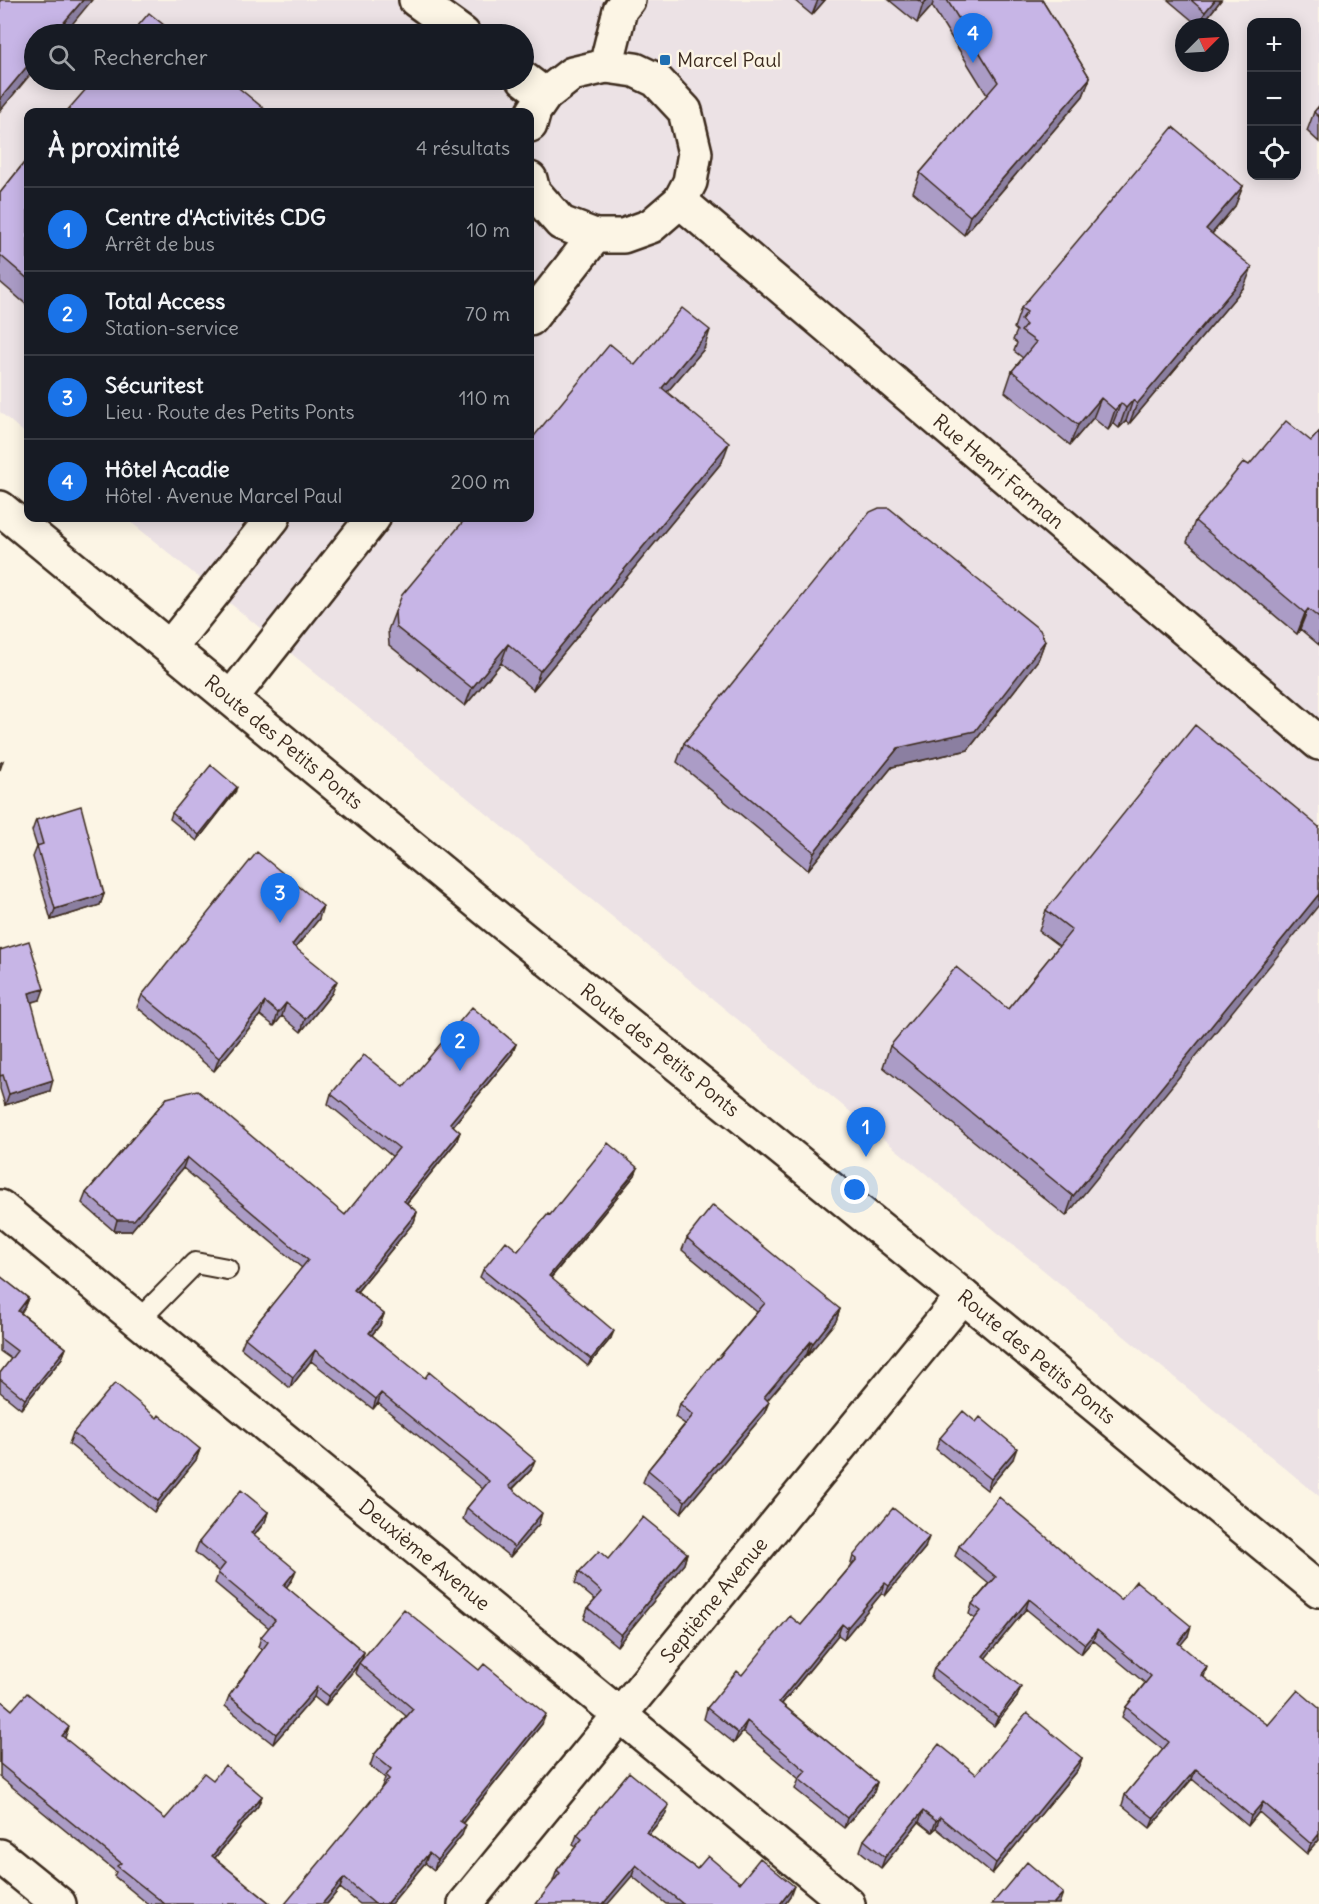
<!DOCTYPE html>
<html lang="fr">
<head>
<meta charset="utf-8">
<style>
  body { margin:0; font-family:Delius,sans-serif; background:#20242c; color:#f1f3f6 }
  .controls { position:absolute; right:18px; top:18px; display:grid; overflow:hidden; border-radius:12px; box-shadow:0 3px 15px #0003 }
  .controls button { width:54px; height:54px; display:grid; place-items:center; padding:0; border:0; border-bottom:2px solid #363941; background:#171b24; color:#f1f3f6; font:30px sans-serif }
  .compass { position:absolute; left:1175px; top:18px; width:54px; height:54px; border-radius:50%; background:#171b24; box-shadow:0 3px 15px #0003; rotate:66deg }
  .you { position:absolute; left:855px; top:1190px; width:21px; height:21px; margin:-15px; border:4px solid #fff; border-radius:50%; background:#1a73e8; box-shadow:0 0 0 9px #1a73e833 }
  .badge { display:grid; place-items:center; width:39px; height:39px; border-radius:50%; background:#1a73e8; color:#fff; font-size:20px; font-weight:700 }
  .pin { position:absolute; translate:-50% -50px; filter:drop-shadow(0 2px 3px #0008) }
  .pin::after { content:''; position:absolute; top:32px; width:21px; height:18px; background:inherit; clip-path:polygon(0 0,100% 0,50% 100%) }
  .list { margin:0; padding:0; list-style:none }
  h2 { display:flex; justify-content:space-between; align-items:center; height:78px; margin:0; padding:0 24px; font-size:26px }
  h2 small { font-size:20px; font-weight:400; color:#9ea1a6 }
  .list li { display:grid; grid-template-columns:39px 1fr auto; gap:18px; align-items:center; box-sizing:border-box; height:84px; padding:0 24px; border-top:2px solid #363941 }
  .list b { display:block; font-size:22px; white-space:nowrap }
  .list p { margin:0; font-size:20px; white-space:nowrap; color:#9ea1a6 }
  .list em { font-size:20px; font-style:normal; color:#9ea1a6 }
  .icon { flex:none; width:33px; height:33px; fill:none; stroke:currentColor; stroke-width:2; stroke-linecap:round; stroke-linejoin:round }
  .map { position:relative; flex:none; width:1319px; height:1904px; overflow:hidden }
  .search { position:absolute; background:#171b24; box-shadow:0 3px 15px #0003; left:24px; top:24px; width:510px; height:66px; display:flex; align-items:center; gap:15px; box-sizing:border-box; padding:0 21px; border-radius:33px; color:#9ea1a6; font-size:22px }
  .panel { position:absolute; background:#171b24; box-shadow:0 3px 15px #0003; left:24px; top:108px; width:510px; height:414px; border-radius:12px }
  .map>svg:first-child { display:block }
</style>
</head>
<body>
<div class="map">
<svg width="1319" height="1904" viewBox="0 0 1319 1904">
  <rect width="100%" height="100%" fill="#fcf5e5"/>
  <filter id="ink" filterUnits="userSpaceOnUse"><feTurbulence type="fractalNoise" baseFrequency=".0167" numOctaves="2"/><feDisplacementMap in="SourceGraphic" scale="12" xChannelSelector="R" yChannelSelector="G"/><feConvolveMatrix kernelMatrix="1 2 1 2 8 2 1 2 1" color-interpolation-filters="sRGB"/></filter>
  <g filter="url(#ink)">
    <path fill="#ece2e5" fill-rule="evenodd" d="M0,0h1319v1496l-1193,-978h404v-406h-502v324l-28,-24zM1252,22h44v154h-44zM1184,27h36v36h-36zM34,34h490v46h-490z"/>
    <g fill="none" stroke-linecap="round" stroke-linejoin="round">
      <defs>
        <path id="lane" d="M139,1320l56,-57 32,6"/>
        <g id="street">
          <path d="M416,0l47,34"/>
          <path d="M606,66l14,-56 8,-10"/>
          <path d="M524,79l21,16"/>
          <path d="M530,125l4,-14 11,-16 27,-21 34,-8 29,4 21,10 29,31 10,42 -5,29 -10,19 -29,25 -28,10h-28l-34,-13 -28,-32 -3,-12"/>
          <path id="s1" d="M680,201l639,542"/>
          <path d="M530,319l65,-83"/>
          <path d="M170,647l103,-129"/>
          <path d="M231,698l142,-180"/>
          <path id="s2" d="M0,1207l620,508 228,189"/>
          <path d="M0,1856l59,48"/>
          <path id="s3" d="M465,1904l498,-608"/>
        </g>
        <g id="secondary">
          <path id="s4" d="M0,508l486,401 477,387 356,294"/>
        </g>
      </defs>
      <use href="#lane" stroke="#3b2a1e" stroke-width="24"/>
      <use href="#street" stroke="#3b2a1e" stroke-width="38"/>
      <use href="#secondary" stroke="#3b2a1e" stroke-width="38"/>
      <use href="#lane" stroke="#fcf5e5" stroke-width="20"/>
      <use href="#street" stroke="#fcf5e5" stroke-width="33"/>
      <use href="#secondary" stroke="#fcf5e5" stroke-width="33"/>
    </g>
    <path fill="#ab9cc6" stroke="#3b2a1e" stroke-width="1.5" d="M794,0h31l-13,15z
      M889,0h153l48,78 -7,18 -119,139 -51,-43 7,-19 67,-78 -55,-89 -15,17z
      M1168,0h53l-21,27z
      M1319,106v36l-12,-11 7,-19z
      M28,158v148l-28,-24v-89z
      M1243,186l-8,20 -23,28 32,53 -115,137 -3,-3 -7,7 -6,-5 -5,7 -15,-12 -23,27 -65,-53 7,-21 11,-13 -9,-7 3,-8 -4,-3 4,-9 -3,-3 7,-20z
      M704,349l-37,43 55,70 -189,228 -32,-27 -36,43 -76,-61 -1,-15 7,-18 240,-247z
      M1319,432v213l-19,-16 -3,5 -110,-92 8,-21 54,-56 62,-24z
      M1045,641l-7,19 -70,90 -76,17 -84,103 -131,-108 7,-19z
      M235,792l-38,49 -27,-22 2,-6z
      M36,820l68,74 -4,11 -49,15 -18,-63 4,-10 -5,-16z
      M1319,827l-253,389 -183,-149 7,-21 118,-37 51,-63 -20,-15 7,-21z
      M319,919l-24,29 37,45 -31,39 -19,-16 -8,10 -14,-11 -46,56 -77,-64 5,-12z
      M0,950l40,50 -9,2 19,89 -45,14 -5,-16z
      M516,1044l-4,10 -59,72 7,6 -4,10 -49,61 10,9 -3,10 -57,70 27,22 -4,11 -8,10 159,135 -18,19 26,35 -29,33 -47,-38 4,-11 16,-19 -105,-86 -5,6 -62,-48 -21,27 -49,-40 4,-10 57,-70 -119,-100 -52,63h-17l-32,-28 4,-10 81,-95 178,117 48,-58 -65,-53 3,-10 73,-7z
      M635,1175l-84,103 60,60 -23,28 -108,-89 3,-7 35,-19 32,-36z
      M687,1238l153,71 -4,12 -28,34 -1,-1 -40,46 -3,14 -83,99 -38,-31 5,-12 37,-46 -10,-7 5,-13 77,-92 -75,-62z
      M0,1276l28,22 -4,10 -3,5 45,35 -4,10 -41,51 -21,-17v-19l11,-14 -11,-8z
      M157,1418l43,31 -4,11 -42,52 -85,-68 4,-11z
      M940,1438l73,21 -26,31 -51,-41z
      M268,1512l-3,10 -11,14 38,44 -6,7 78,65 -3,8 181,64 -79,99 -1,12 -28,35 -9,-7 -34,41h-31l-20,-16 -13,16 55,-118 3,-8 -15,-12 4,-11 32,-39 -51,-43 3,-8 -33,41 -11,-9 -41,47 -48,-38 4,-10 33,-46 -4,-3 3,-10 8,-9 -54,-45 4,-11 -24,-20 4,-10z
      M959,1546l162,54 67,36 -8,9 139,195 -12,14 -48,-42 -11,14 -56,-47 -42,49 -28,-23 3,-10 38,-45 -41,-33 4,-10 19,-24 -52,-43 -12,14 -55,-45 -41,49 32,39 -23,29 -63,-48 3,-10 41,-49 -6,-5 3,-10 17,-20 -34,-28z
      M925,1548l-40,48 -3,-3 -38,46 -6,-4 -56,69 95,78 -3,10 -30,36 -49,-39 4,-10 -56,-47 -9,11 -30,-24 3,-11 35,-33 59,-50 49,-58 3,-11z
      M687,1553l-3,11 -67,82 -33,-27 4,-11 7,-8 -20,-17 4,-11 29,-13z
      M0,1700l12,10 53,28 -1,1 101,80 48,-39 49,16 -4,10 -43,52 56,46h-123l-34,-28 2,-4 -116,-95z
      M1082,1758l-4,11 -86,105 -56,-46 -4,4 -13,-10 -38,46 -21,-17 4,-11 112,-66z
      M665,1815l-16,19 48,35 93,28 -5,7h-119l-34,-28 -78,6 -1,-1 4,-11 19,-23 -3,-2 4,-10z"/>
    <path fill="#8b7fa1" stroke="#3b2a1e" stroke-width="1.5" d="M83,0h9l-28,34h-10z
      M818,0h7l-13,15z
      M927,0h7l-2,6 -15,17 6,-19z
      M1215,0h6l-21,27 5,-15z
      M34,58v12l-34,41v-12z
      M1090,78l-7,18 -119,139 6,-19z
      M1243,186l-8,20 -36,43 7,-20z
      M1252,267l-8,20 -115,137 8,-20z
      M710,330l-6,19 -49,57 7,-18z
      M1101,398l-8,20 -23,27 8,-20z
      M1133,400l-7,21 -7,7 7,-20z
      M1121,403l-8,20 -5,7 7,-20z
      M729,443l-7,19 -189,228 7,-19z
      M1308,609l-8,20 -3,5 8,-21z
      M1045,641l-7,19 -70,90 -76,17 -84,103 6,-18 84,-104z
      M508,644l-7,19 -36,43 7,-18z
      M3,761l-3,9v-7z
      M237,787l-2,5 -38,49 2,-6z
      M104,894l-4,11 -49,15 4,-11z
      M1319,894v11l-253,311 7,-20z
      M323,906l-4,13 -32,39 5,-13z
      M337,981l-5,12 -31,39 4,-13z
      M44,989l-4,11 -15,4 4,-11z
      M265,1002l-5,13 -46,56 5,-13z
      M286,1003l-4,13 -8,10 4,-13z
      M516,1044l-4,10 -66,80 4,-11z
      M53,1080l-3,11 -45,14 4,-11z
      M460,1132l-4,10 -56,69 4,-10z
      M187,1157l-4,11 -52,63h-17l3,-11z
      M638,1168l-3,7 -89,108 3,-7z
      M417,1212l-3,10 -64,78 4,-10z
      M28,1298l-4,10 -9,13 3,-10z
      M840,1309l-4,12 -28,34 5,-12z
      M384,1314l-4,11 -15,18 4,-10z
      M614,1331l-3,7 -23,28 3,-7z
      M811,1341l-4,13 -48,56 5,-13z
      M66,1348l-4,10 -41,51 4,-10z
      M315,1350l-4,11 -21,27 3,-11z
      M381,1393l-3,10 -5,6 3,-10z
      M769,1402l-5,12 -83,99 4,-12z
      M1017,1448l-4,11 -26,31 4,-11z
      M200,1449l-4,11 -42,52 4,-11z
      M535,1460l-4,10 -26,26 4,-10z
      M268,1512l-3,10 -18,21 4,-10z
      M542,1513l-3,11 -29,33 4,-10z
      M929,1537l-4,11 -40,48 4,-10z
      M687,1553l-3,11 -67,82 4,-11z
      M296,1570l-4,10 -12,15 4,-10z
      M885,1583l-3,10 -38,46 3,-11z
      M1029,1599l-3,10 -47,57 4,-10z
      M842,1624l-4,11 -63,77 4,-10z
      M1191,1626l-3,10 -14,17 4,-10z
      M1097,1630l-4,10 -12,14 4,-10z
      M364,1652l-3,10 -2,1 -1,2 -33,41 4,-10z
      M1207,1667l-3,10 -3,-2z
      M317,1687l-3,10 -41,47 3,-10z
      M1021,1687l-4,10 -23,29 4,-9z
      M546,1714l-4,10 -86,107 4,-10z
      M747,1721l-4,11 -9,11 4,-10z
      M69,1727l-4,11 -7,9 4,-11z
      M1082,1758l-4,11 -86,105 4,-11z
      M1196,1769l-4,10 -42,49 4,-10z
      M877,1782l-3,10 -30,36 3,-10z
      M262,1796l-4,10 -50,60 4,-10z
      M1263,1802l-4,10 -11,14 3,-10z
      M669,1805l-4,10 -23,27 4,-10z
      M923,1811l-4,11 -38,46 4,-11z
      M940,1817l-4,11 -4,4 4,-11z
      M466,1825l-4,10 -28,35 3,-10z
      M1319,1834v6l-12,14 4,-10z
      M429,1853l-4,10 -34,41h-5z
      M636,1865l-4,11 -24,28h-5z
      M344,1878l-4,10 -13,16h-5z
      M794,1886l-4,11 -5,7h-5z
      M1063,1893l-4,11h-6z"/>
    <path fill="#c7b5e6" stroke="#3b2a1e" stroke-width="1.5" d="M0,0h83l-29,34h-20v24l-34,41z
      M918,0h9l-4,4z
      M947,0h95l48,78 -120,138 -50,-43 78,-91z
      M1191,0h24l-10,12z
      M149,13l26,21h-44z
      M94,80h135l39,32h-202z
      M1319,106v11l-5,-5z
      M1173,127l70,59 -37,43 46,38 -115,137 -4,-4 -7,8 -5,-5 -6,7 -14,-12 -23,27 -66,-54 24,-29 -15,-11 5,-6 -5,-5 6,-8 -6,-4z
      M28,158v121l-28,-24v-62z
      M682,308l28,22 -48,58 67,55 -189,228 -32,-27 -36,44 -76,-61 -1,-15 7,-17 64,-77h64v-77l80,-97 25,21z
      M1286,421l25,20 8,-9v186l-11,-9 -3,4 -110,-92 49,-59 5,3z
      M879,508h10l151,122 5,11 -70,90 -77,17 -84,104 -130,-109 186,-231z
      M1195,725l124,102v67l-246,302 -183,-150 66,-79 52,42 64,-79 -26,-20z
      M211,765l26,22 -38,48 -27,-22z
      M81,806l23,88 -49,15 -18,-63 6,-2 -7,-24z
      M257,852l66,54 -31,39 45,36 -32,38 -19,-16 -8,10 -13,-11 -46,56 -77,-63z
      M29,941l15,48 -15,4 24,87 -44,14 -6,-19 -3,1v-126z
      M472,1007l44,37 -66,79 10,9 -56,69 13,11 -63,78 30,24 -15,19 56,45 4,-6 106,88 -26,26 33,27 -28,34 -47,-39 22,-27 -108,-88 -5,6 -61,-49 -22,27 -48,-39 63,-78 -121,-103 -53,63h-17l-31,-27 81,-95 30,-8 148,125 54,-67 -68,-54 33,-39 40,32z
      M608,1143l30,25 -89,108 65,55 -23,28 -108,-89 23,-29 12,10 30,-37 2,1z
      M713,1205l127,104 -27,34 -2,-2 -47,56 5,5 -84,99 -37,-31 45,-55 -13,-11 37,-46 1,1 47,-56 -78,-65z
      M0,1276l28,22 -10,13 48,37 -41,51 -25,-20v-6l17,-22 -17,-13z
      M115,1383l42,35 2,-3 41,34 -42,52 -85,-68z
      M963,1411l13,11 4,-5 37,31 -26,31 -51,-41z
      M241,1490l27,22 -17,21 45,37 -12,15 80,67 -35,44 -12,-9 -41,47 -47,-38 39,-54 -7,-5 14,-17 -57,-47 7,-9 -26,-22z
      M999,1497l122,103 15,-19 55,45 -13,17 29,24 -6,8 67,50 30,-35 21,18v126l-8,10 -48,-42 -12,14 -55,-47 -42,49 -29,-23 44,-53 -43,-35 25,-31 -54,-46 -12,14 -56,-45 -46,57 38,31 -23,30 -64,-49 47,-57 -9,-7 24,-27 -37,-31z
      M893,1508l36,29 -40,49 -4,-3 -38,45 -5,-4 -63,78 98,80 -30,36 -48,-39 7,-8 -59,-50 -9,12 -31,-25 30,-37 5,4 48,-59 11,9 56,-66 -4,-3z
      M643,1517l44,36 -66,82 -33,-27 14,-16 -23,-20 20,-21 9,8z
      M404,1609l75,61 5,-6 62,50 -86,107 6,4 -29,35 -8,-7 -43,51h-11l-31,-26 -22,26h-37l104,-125 -3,-3 5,-7 -17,-14 39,-46 -54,-46z
      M27,1693l42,34 -7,9 103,83 39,-46 9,7 12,-15 37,31 -50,60 59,48h-106l-48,-38 4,-3 -121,-99v-64l12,10z
      M1027,1713l55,45 -86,105 -56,-46 -4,4 -13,-10 -38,46 -21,-17 75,-96 37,30z
      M629,1772l40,33 -23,27 51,37 11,-13 32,27 20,-25 34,28 -14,18h-97l-47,-39 -33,39h-67l24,-31 -3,-3 25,-31 -5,-4z
      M1027,1862l36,31 -10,11h-61z"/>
  </g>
  <rect fill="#1f6fb2" stroke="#fcf5e5" stroke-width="2" x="659" y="54" width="12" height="12" rx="3"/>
  <g text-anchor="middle" stroke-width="5" stroke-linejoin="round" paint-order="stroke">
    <g font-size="20" fill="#3b2a1e" stroke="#fcf5e5" text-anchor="start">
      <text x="677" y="67">Marcel Paul</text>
    </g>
    <g font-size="20" fill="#3b2a1e" stroke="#fcf5e5">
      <text dy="7" stroke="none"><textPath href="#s1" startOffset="418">Rue Henri Farman</textPath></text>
      <text dy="7" stroke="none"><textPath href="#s4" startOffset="368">Route des Petits Ponts</textPath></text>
      <text dy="7" stroke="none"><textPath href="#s4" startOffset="854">Route des Petits Ponts</textPath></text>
      <text dy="7" stroke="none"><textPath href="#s4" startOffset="1340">Route des Petits Ponts</textPath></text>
      <text dy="7" stroke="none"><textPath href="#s2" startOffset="549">Deuxième Avenue</textPath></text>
      <text dy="7" stroke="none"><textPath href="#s3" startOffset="393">Septième Avenue</textPath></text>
    </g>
  </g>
</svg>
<div class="controls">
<button>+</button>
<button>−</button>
<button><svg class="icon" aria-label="locate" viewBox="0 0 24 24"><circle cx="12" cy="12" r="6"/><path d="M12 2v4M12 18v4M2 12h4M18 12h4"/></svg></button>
</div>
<svg class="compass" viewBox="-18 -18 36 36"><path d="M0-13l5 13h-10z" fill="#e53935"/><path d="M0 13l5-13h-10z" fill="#9ea1a6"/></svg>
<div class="you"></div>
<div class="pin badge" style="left:866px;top:1157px">1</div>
<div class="pin badge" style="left:460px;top:1071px">2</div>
<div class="pin badge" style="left:280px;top:923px">3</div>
<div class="pin badge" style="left:973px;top:63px">4</div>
<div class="search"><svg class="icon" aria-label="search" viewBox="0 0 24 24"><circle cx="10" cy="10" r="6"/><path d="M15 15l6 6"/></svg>Rechercher</div>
<section class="panel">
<h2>À proximité<small>4 résultats</small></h2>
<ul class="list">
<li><span class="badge">1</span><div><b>Centre d'Activités CDG</b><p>Arrêt de bus</p></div><em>10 m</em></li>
<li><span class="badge">2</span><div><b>Total Access</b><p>Station-service</p></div><em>70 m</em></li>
<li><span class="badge">3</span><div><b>Sécuritest</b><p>Lieu · Route des Petits Ponts</p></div><em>110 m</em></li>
<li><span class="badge">4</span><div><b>Hôtel Acadie</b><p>Hôtel · Avenue Marcel Paul</p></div><em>200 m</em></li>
</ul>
</section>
</div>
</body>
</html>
